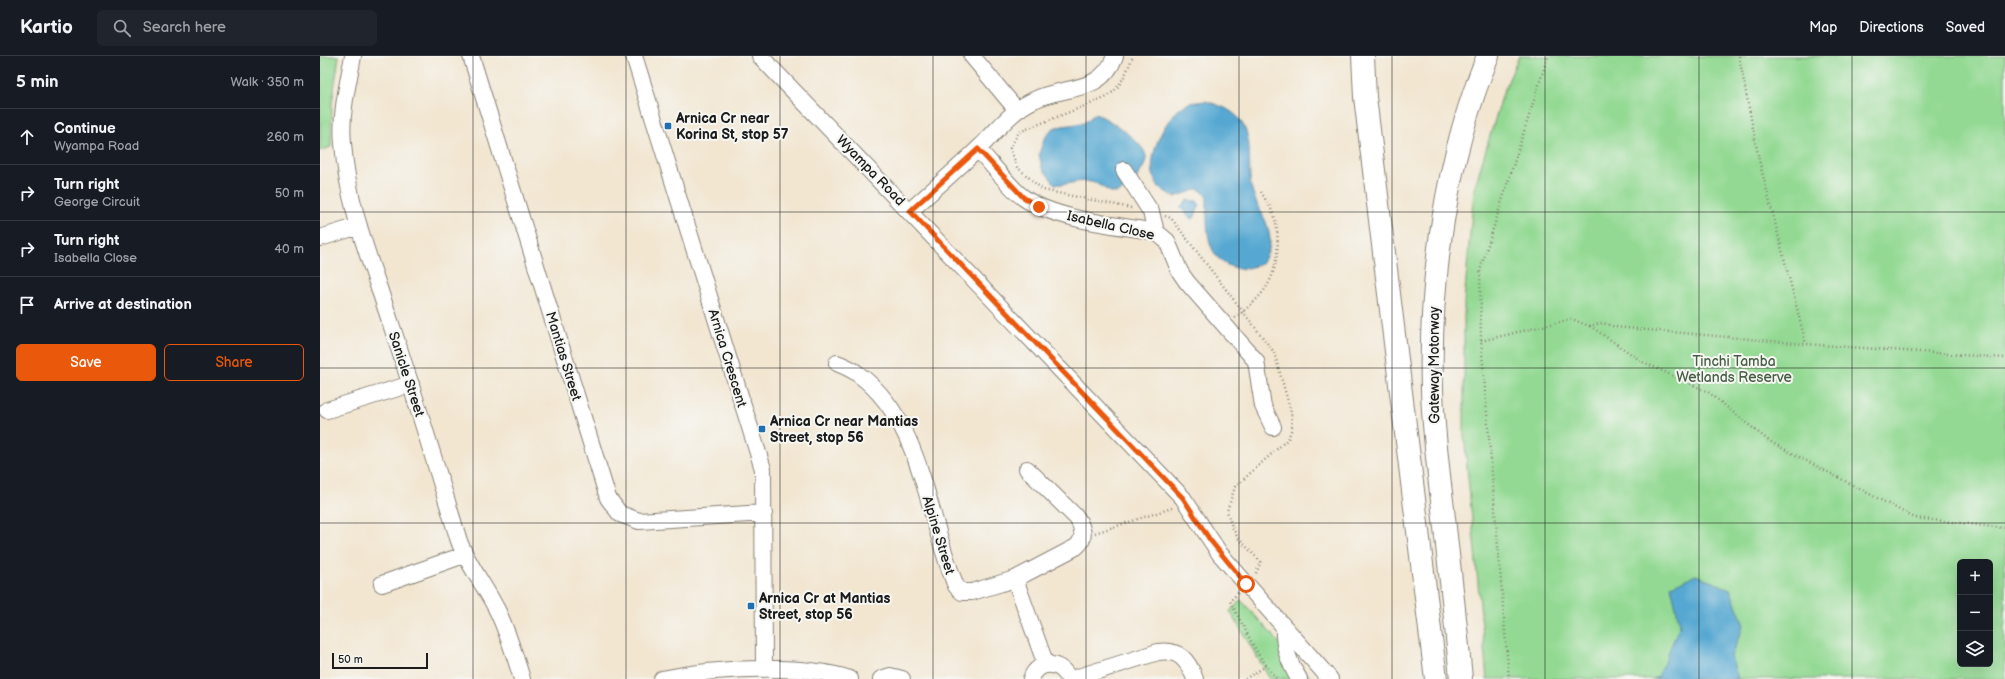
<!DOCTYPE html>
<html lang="en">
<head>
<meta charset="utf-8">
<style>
  body { margin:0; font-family:"Balsamiq Sans",sans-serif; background:#20242c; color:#f1f3f6 }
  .controls { position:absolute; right:12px; bottom:12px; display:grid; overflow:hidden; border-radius:6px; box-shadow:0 4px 16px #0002 }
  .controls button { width:36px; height:36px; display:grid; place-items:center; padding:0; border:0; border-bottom:1px solid #363941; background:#171b24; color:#f1f3f6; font:20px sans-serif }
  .scale { position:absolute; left:12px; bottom:10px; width:96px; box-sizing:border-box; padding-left:4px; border:2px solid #1c1c1c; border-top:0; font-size:11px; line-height:14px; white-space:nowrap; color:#1c1c1c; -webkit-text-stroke:3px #f6f6f2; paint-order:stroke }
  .stop { position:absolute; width:12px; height:12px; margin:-9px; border:3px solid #ea580c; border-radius:50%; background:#fff }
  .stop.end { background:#ea580c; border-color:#fff; box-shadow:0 1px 4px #0008 }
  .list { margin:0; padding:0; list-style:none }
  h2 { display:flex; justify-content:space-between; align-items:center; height:52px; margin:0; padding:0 16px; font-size:17px }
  h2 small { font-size:13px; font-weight:400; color:#9ea1a6 }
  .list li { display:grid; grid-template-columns:26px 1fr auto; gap:12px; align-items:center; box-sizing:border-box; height:56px; padding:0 16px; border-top:1px solid #363941 }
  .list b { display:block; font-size:15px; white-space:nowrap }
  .list p { margin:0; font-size:13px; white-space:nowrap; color:#9ea1a6 }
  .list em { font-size:13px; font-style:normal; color:#9ea1a6 }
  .actions { display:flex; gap:8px; padding:12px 16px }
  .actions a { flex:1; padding:9px 0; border:1px solid #ea580c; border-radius:6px; text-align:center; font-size:14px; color:#ea580c }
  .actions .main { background:#ea580c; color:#fff }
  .icon { flex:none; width:22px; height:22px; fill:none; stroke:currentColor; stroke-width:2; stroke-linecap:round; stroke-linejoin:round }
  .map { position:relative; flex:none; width:1685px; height:623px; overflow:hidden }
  header { display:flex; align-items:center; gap:24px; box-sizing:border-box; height:56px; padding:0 20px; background:#171b24; border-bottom:1px solid #363941 }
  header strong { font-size:19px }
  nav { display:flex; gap:22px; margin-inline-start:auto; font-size:14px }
  .search { width:280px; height:36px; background:#20242c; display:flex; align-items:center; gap:10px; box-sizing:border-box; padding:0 14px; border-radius:6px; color:#9ea1a6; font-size:15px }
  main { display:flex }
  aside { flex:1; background:#171b24 }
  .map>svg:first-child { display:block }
</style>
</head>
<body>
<header>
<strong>Kartio</strong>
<div class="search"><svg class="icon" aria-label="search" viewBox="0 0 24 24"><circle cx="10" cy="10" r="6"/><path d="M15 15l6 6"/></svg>Search here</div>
<nav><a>Map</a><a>Directions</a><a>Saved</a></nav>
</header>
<main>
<aside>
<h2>5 min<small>Walk · 350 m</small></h2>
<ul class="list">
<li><svg class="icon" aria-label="ahead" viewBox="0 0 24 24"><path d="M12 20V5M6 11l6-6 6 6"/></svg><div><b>Continue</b><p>Wyampa Road</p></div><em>260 m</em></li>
<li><svg class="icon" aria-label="right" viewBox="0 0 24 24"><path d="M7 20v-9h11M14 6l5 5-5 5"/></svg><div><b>Turn right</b><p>George Circuit</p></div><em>50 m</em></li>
<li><svg class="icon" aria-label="right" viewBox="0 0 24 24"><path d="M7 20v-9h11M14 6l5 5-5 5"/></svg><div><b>Turn right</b><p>Isabella Close</p></div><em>40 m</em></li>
<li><svg class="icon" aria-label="arrive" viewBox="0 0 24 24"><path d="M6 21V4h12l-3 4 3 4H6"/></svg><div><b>Arrive at destination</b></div></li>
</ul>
<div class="actions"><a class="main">Save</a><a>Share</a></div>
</aside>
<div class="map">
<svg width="1685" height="623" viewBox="0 0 1685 623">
  <rect width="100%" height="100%" fill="#f6f6f2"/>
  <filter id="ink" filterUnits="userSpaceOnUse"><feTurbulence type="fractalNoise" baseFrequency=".025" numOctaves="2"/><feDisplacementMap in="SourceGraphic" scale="8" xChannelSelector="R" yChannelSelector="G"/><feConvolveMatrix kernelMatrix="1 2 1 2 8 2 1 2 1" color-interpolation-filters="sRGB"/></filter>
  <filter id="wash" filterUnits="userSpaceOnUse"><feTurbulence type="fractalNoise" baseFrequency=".012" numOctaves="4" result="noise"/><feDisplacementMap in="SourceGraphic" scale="16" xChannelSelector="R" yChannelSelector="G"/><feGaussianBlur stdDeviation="0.9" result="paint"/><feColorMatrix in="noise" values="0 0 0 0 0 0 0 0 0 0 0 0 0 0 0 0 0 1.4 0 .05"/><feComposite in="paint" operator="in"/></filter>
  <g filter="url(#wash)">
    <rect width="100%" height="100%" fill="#f2e6d1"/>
    <path fill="#93d993" stroke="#587a58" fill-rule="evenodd" d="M0,0h19l-7,47 -1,44 -11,4z
      M1199,0h486v623h-518l-23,-244v-133l10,-113 29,-96zM1640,506h30v102h-30z
      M921,544l71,79h-42l-40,-68z"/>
    <path fill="#57a8d2" stroke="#3a6277" d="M885,45c13,4 26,7 35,19 16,22 5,49 13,73 4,14 14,26 16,40 3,13 -1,20 -7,31 -8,2 -18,6 -25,4 -34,-6 -30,-45 -30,-70l-4,-6 -5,-3 -23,8c-6,-3 -11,-6 -16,-10 -19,-21 6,-73 28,-83 5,-2 13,-2 18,-3z
      M775,58c13,3 49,29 51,42 1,8 -7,19 -12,25 -4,4 -11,11 -18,12 -9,0 -16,-10 -25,-11 -12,-3 -24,4 -36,2l-13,-16 -3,-14 5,-15 7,-9 5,-3 28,-4z
      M867,144l10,1 3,4 -6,13 -3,1 -11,-12z
      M1376,519l34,14 14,36 -13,31 7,23h-85l5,-2 22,-52 -9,-39z"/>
  </g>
  <g filter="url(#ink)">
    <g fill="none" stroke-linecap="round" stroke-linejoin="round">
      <defs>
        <path id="minor" d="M33,0c-5,28 -13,58 -10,87 4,62 29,122 48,181 24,72 46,145 68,217 10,26 27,46 39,71 10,21 17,44 24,67
          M151,0l137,442 12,16 19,7 125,-8
          M314,0l129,413 1,200
          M440,0l423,442 37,56 110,125
          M652,0l44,53
          M658,93c12,13 33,40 46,49 32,22 93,27 132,34l11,9 13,31 7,10 69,79 7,45 10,21
          M804,114l27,42 5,20
          M590,155c23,-21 46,-41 68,-62 19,-18 32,-38 56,-49 30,-15 67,-5 81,-44
          M0,182l39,-12
          M517,307c7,3 15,6 21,11 65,47 69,144 98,212l6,6h10l43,-13 31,86
          M7,354l84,-26
          M695,523l61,-32c10,-8 7,-19 1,-29l-50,-49
          M62,528l82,-29
          M964,571c-1,20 5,35 15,52
          M342,623c50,-11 140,-16 188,0
          M561,623l9,-3 12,3
          M711,623c7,-20 30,-18 38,0
          M752,623l86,-27c21,-3 30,8 37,27"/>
        <path id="highway" d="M1043,0l2,41 71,582
          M1141,623c-5,-57 -12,-114 -18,-170 -5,-40 -10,-80 -11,-120 -3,-109 14,-232 56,-333"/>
      </defs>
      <use href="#minor" stroke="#878176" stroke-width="18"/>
      <use href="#highway" stroke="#878176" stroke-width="24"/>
      <path stroke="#878176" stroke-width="2.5" stroke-dasharray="1 3" stroke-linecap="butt" d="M1419,0l20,104 47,184
        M811,152l-88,-18 -26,-23 -7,-19 9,-16 86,-34c16,-10 21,-25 28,-42
        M845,160l6,2 103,134 17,60 1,16 -4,11 -53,48 -8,24 5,16 6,11 23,24 -6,13
        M915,262c11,-9 25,-20 32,-32 12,-20 14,-55 5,-75 -3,-7 -8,-13 -11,-19
        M1270,270l53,36 65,30 61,49 146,77 90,10
        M1161,285l91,-22 17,7 14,-3 12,4 191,17 199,14
        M775,477l77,-25
        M918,537l-8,8 28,53 19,25
        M925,623l21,-13
        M1189,623l-28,-338 -1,-71 68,-214"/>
      <use href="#minor" stroke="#fff" stroke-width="16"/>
      <use href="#highway" stroke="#fff" stroke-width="22"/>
    </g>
  </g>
  <g fill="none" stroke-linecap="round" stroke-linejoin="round" filter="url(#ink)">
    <path stroke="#ea580c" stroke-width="5" d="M719,151l-16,-10 -45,-48 -68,62 273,287 27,42 36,44"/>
  </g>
  <path fill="none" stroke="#1c1c1c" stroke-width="1" stroke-opacity="0.55" d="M153,0v623M306,0v623M460,0v623M613,0v623M766,0v623M919,0v623M1072,0v623M1225,0v623M1379,0v623M1532,0v623M0,156h1685M0,312h1685M0,467h1685"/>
  <g fill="#1f6fb2" stroke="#f6f6f2" stroke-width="1.5">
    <rect x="344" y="66" width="8" height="8" rx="2"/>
    <rect x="438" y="369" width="8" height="8" rx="2"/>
    <rect x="427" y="546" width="8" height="8" rx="2"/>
  </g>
  <g text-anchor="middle" stroke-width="4" stroke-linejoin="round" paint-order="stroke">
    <g font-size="14" font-weight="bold" fill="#1c1c1c" stroke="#f6f6f2" text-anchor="start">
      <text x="356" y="67">Arnica Cr near<tspan x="356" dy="16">Korina St, stop 57</tspan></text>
      <text x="450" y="370">Arnica Cr near Mantias<tspan x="450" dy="16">Street, stop 56</tspan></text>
      <text x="439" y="547">Arnica Cr at Mantias<tspan x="439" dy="16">Street, stop 56</tspan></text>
    </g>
    <g font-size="14" fill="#1c1c1c" stroke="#f6f6f2">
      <text transform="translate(551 114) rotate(46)" y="5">Wyampa Road</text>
      <text transform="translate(791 169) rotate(13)" y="5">Isabella Close</text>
      <text transform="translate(244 300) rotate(73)" y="5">Mantias Street</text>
      <text transform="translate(408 302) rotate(73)" y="5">Arnica Crescent</text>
      <text transform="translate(1114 309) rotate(-90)" y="5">Gateway Motorway</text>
      <text transform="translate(87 318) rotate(72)" y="5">Sanicle Street</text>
      <text transform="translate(619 479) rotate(73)" y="5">Alpine Street</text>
    </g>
    <g font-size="14" fill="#465e46" stroke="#f6f6f2">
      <text x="1414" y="310">Tinchi Tamba<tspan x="1414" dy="16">Wetlands Reserve</tspan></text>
    </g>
  </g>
</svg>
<div class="controls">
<button>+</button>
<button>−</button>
<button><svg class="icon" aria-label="layers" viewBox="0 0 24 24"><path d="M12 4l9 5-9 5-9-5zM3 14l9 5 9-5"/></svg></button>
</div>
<div class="scale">50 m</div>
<div class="stop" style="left:926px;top:528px"></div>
<div class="stop end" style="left:719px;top:151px"></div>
</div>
</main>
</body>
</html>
